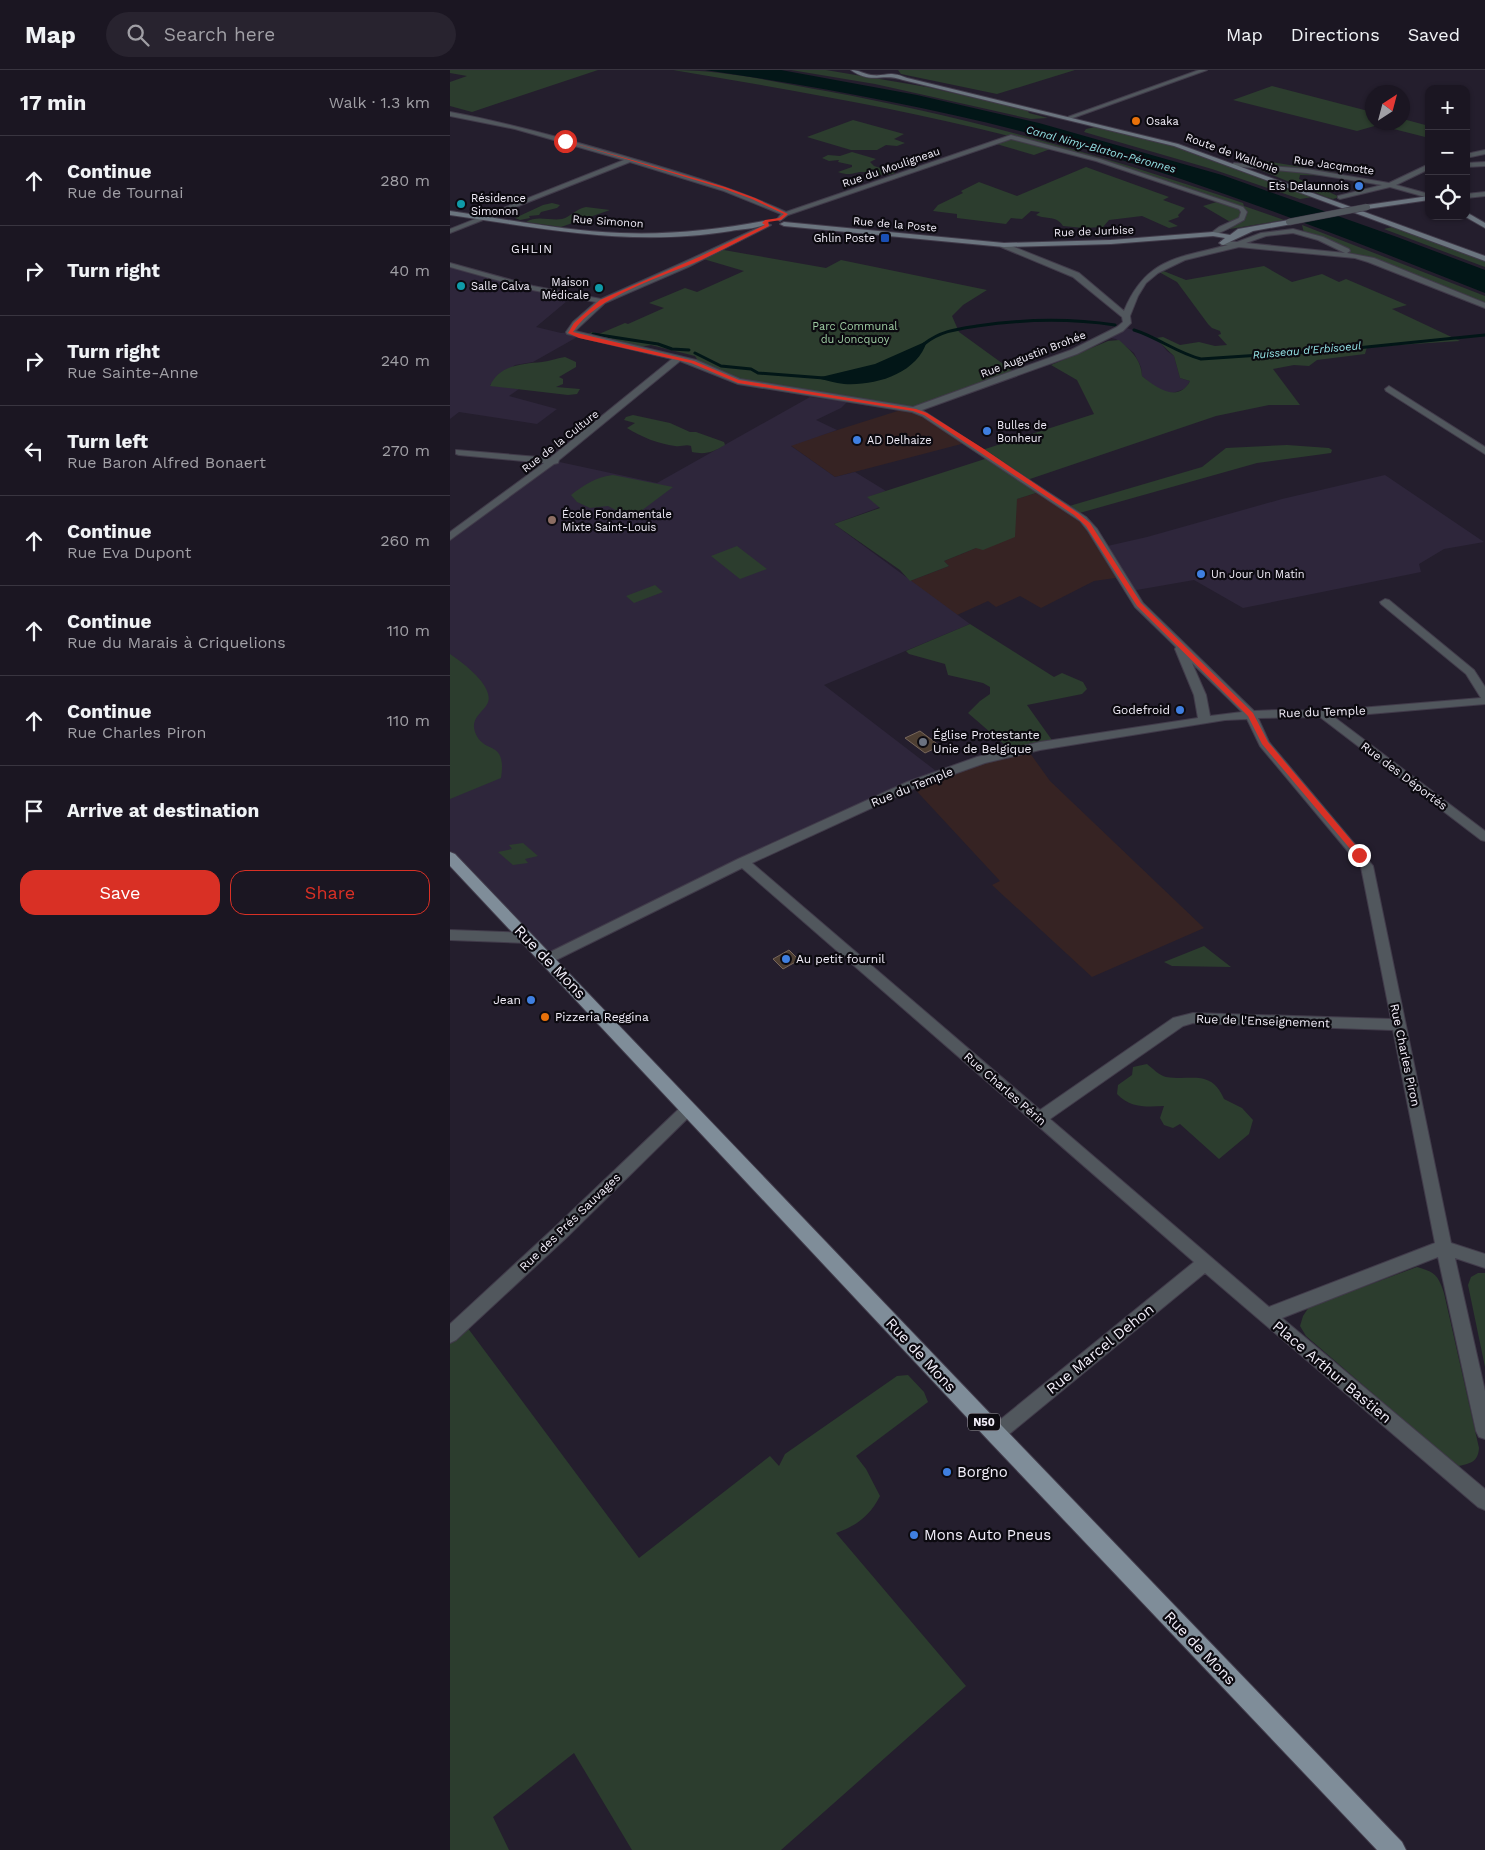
<!DOCTYPE html>
<html lang="en">
<head>
<meta charset="utf-8">
<style>
  body { margin:0; font-family:"Work Sans",sans-serif; background:#28232f; color:#f1f3f6 }
  .controls { position:absolute; right:15px; top:15px; display:grid; overflow:hidden; border-radius:10px; box-shadow:0 1px 4px #0004 }
  .controls button { width:45px; height:45px; display:grid; place-items:center; padding:0; border:0; border-bottom:1px solid #393540; background:#1b1622; color:#f1f3f6; font:25px sans-serif }
  .compass { position:absolute; left:915px; top:15px; width:45px; height:45px; border-radius:50%; background:#1b1622; box-shadow:0 1px 4px #0004; rotate:36deg }
  .stop { position:absolute; width:15px; height:15px; margin:-11px; border:4px solid #d93025; border-radius:50%; background:#fff }
  .stop.end { background:#d93025; border-color:#fff; box-shadow:0 1px 5px #0008 }
  .list { margin:0; padding:0; list-style:none }
  h2 { display:flex; justify-content:space-between; align-items:center; height:65px; margin:0; padding:0 20px; font-size:21px }
  h2 small { font-size:16px; font-weight:400; color:#a09fa5 }
  .list li { display:grid; grid-template-columns:32px 1fr auto; gap:15px; align-items:center; box-sizing:border-box; height:90px; padding:0 20px; border-top:1px solid #393540 }
  .list b { display:block; font-size:19px; white-space:nowrap }
  .list p { margin:0; font-size:16px; white-space:nowrap; color:#a09fa5 }
  .list em { font-size:16px; font-style:normal; color:#a09fa5 }
  .actions { display:flex; gap:10px; padding:15px 20px }
  .actions a { flex:1; padding:11px 0; border:1px solid #d93025; border-radius:15px; text-align:center; font-size:18px; color:#d93025 }
  .actions .main { background:#d93025; color:#fff }
  .icon { flex:none; width:28px; height:28px; fill:none; stroke:currentColor; stroke-width:2; stroke-linecap:round; stroke-linejoin:round }
  .map { position:relative; flex:none; width:1035px; height:1780px; overflow:hidden }
  header { display:flex; align-items:center; gap:30px; box-sizing:border-box; height:70px; padding:0 25px; background:#1b1622; border-bottom:1px solid #393540 }
  header strong { font-size:24px }
  nav { display:flex; gap:28px; margin-inline-start:auto; font-size:18px }
  .search { width:350px; height:45px; background:#28232f; display:flex; align-items:center; gap:12px; box-sizing:border-box; padding:0 18px; border-radius:28px; color:#a09fa5; font-size:19px }
  main { display:flex }
  aside { flex:1; background:#1b1622 }
  .map>svg:first-child { display:block }
</style>
</head>
<body>
<header>
<strong>Map</strong>
<div class="search"><svg class="icon" aria-label="search" viewBox="0 0 24 24"><circle cx="10" cy="10" r="6"/><path d="M15 15l6 6"/></svg>Search here</div>
<nav><a>Map</a><a>Directions</a><a>Saved</a></nav>
</header>
<main>
<aside>
<h2>17 min<small>Walk · 1.3 km</small></h2>
<ul class="list">
<li><svg class="icon" aria-label="ahead" viewBox="0 0 24 24"><path d="M12 20V5M6 11l6-6 6 6"/></svg><div><b>Continue</b><p>Rue de Tournai</p></div><em>280 m</em></li>
<li><svg class="icon" aria-label="right" viewBox="0 0 24 24"><path d="M7 20v-9h11M14 6l5 5-5 5"/></svg><div><b>Turn right</b></div><em>40 m</em></li>
<li><svg class="icon" aria-label="right" viewBox="0 0 24 24"><path d="M7 20v-9h11M14 6l5 5-5 5"/></svg><div><b>Turn right</b><p>Rue Sainte-Anne</p></div><em>240 m</em></li>
<li><svg class="icon" aria-label="left" viewBox="0 0 24 24"><path d="M17 20v-9H6M10 6l-5 5 5 5"/></svg><div><b>Turn left</b><p>Rue Baron Alfred Bonaert</p></div><em>270 m</em></li>
<li><svg class="icon" aria-label="ahead" viewBox="0 0 24 24"><path d="M12 20V5M6 11l6-6 6 6"/></svg><div><b>Continue</b><p>Rue Eva Dupont</p></div><em>260 m</em></li>
<li><svg class="icon" aria-label="ahead" viewBox="0 0 24 24"><path d="M12 20V5M6 11l6-6 6 6"/></svg><div><b>Continue</b><p>Rue du Marais à Criquelions</p></div><em>110 m</em></li>
<li><svg class="icon" aria-label="ahead" viewBox="0 0 24 24"><path d="M12 20V5M6 11l6-6 6 6"/></svg><div><b>Continue</b><p>Rue Charles Piron</p></div><em>110 m</em></li>
<li><svg class="icon" aria-label="arrive" viewBox="0 0 24 24"><path d="M6 21V4h12l-3 4 3 4H6"/></svg><div><b>Arrive at destination</b></div></li>
</ul>
<div class="actions"><a class="main">Save</a><a>Share</a></div>
</aside>
<div class="map">
<svg width="1035" height="1780" viewBox="0 0 1035 1780">
  <rect width="100%" height="100%" fill="#241e2d"/>
  <path fill="#362323" d="M457,338l7,2 55,32 -134,35 -45,-32z
    M592,421l34,23 46,63 -28,4 -53,27 -21,-12 -24,11 -8,-6 -31,14 -47,-34 39,-15 -5,-5 32,-13 41,-49z
    M577,679l23,32 154,147 -112,49 -100,-92 8,-4 -89,-96z"/>
  <path fill="#2e263b" d="M0,196l123,30 -37,31 25,6 9,-1 9,4 -46,26 -18,3 -25,20 29,4 -10,7 48,13 -20,15 -78,-12 -9,7z
    M673,257l33,10 11,14 7,5 6,22 10,3 -3,5 -3,3 -11,4 -8,-1 -11,-5 -12,-11 -1,-9 -7,-14 -18,-14 -11,-2z
    M360,327l37,5 -6,6 -25,12 21,10 -46,16 44,31 20,-5 31,19 -18,6 12,10 -46,17 136,100 -146,61 116,89 -393,185 -97,-102v-320l105,-76 102,22z
    M935,405l99,67 -40,7 -25,15 2,8 -178,36 -49,-28 -63,11 -28,-44 44,-10 135,-38z"/>
  <path fill="#2c3d2e" d="M0,0h148l-126,42 -22,-6v-24l17,-6 -17,-3z
    M223,0c51,0 103,12 153,21 142,26 280,65 417,112l1,3 40,14 -60,10 8,-7 -29,-17 17,-5 -122,-41 -45,-12 -19,7 -41,-12 16,-7c-111,-28 -223,-47 -336,-66z
    M341,0h35l101,17 100,23 2,3 19,5 -17,1 -156,-35z
    M448,0h177l-78,24 -96,-20z
    M822,16l100,26v10h30l1,-3 26,7v12l-51,-13 -21,6 -124,-31z
    M403,50l51,14 -10,5 11,4 -8,3 -11,-1 -9,5h-26l-44,-13z
    M645,57l16,1 52,13 150,56 -13,2 -88,-30 -128,-37 2,-3z
    M402,82l24,7 -6,3 4,4 22,7c-14,5 -17,0 -31,-1 -11,-1 -13,5 -27,0l14,-5v-2l-14,-3 1,-2 -10,1 -7,-3 6,-3 12,1z
    M809,90l79,13 -2,3 -36,-1 -1,4 41,18 -7,2 -7,-2 -78,-32 2,-3z
    M636,97l83,30 -6,3 22,8 -7,7 1,2 -11,4 10,5 -9,2 -27,-12 -33,4 -6,7 -20,1 -20,-2c-7,-11 -16,-6 -27,-11l4,-3 -9,-1 -9,8 -11,-1 -5,6 -49,-6v-4l-24,-3 5,-6 25,-12 -2,-2 18,-9 38,14z
    M102,133l8,2 -3,3 -16,4 -2,3 -10,1 1,2 -10,2 -5,-2 28,-13z
    M136,137l24,3 -49,17 -35,-5c11,-7 24,-1 36,-3 9,-2 13,-10 24,-12z
    M852,155l183,71v10l-114,-46 -25,-6 1,-3 -43,-18z
    M946,156l89,33v8l-101,-38z
    M268,179l108,19 15,-8 146,30 -24,15 -11,11 7,16 58,42 -103,36 -160,-25 -54,-21 -5,-8 -44,-11 -17,3 -50,-11 8,-5 7,2 26,-11 3,1 36,-16 -15,-5 36,-15 12,4 47,-21 -44,-13z
    M814,196l28,16 30,-8 17,8 7,-3 61,26 -15,4 68,32 -93,6 -2,7 -48,6 -8,6 -15,-1 -21,4 27,36h-31l-53,11 -189,64 15,11 -25,8 -2,38 -32,13 -7,-2 -32,13 5,5 -39,15 -10,-11 -66,-46 46,-16 -13,-11 124,-40 -9,-7 112,-36 -17,-34 -26,-15 57,-24 11,-1c12,11 22,19 23,36 13,11 36,28 48,5l-10,-3 -6,-22 -19,-18 8,-1 17,8 19,-3 16,4 12,-1 -9,-10 3,-1 -1,-3 -8,-3 -4,-4 -31,-42 -18,-10 2,-2 25,10z
    M115,287l11,5v5l-17,10 4,2v5l-7,3 24,2 -3,5 -9,1 -78,-9c9,-21 32,-22 52,-24 8,-1 16,-4 23,-5z
    M183,345l37,8 20,9h6l28,10 1,3c-12,7 -19,10 -33,7l-1,-6c-5,-2 -10,1 -16,0 -16,-2 -34,-9 -48,-18l8,-5 -11,-3 2,-3z
    M837,375l42,3 3,2 -1,3 -74,10 -181,51 -10,-7 136,-40 24,-19z
    M163,405l60,12 -32,24 -20,2 -13,-7 -18,2 -13,-6 -6,-7c13,-10 25,-18 42,-20z
    M287,476l30,23 -27,10 -29,-23z
    M205,515l8,7 -29,11 -8,-7z
    M520,554l84,53 8,-4 21,9 4,7 -5,5 -55,11 27,38 -41,9 -45,-39 12,-12 10,-7v-7l-7,-4 -35,-8 -3,-11 -36,-10 -3,-3z
    M0,584c12,8 49,35 36,52 -7,9 -15,14 -11,26 9,24 32,6 26,46l-51,21z
    M73,773l15,13 -13,3 3,4 -15,2 -15,-13 14,-3 -3,-4z
    M754,876l27,21 -59,-1 -8,-4z
    M697,994c5,4 13,12 19,13 26,4 45,-8 58,22l18,9 11,12 -4,14 -30,25 -39,-35 -7,4 -9,-3 -4,-7 4,-12c-18,1 -34,2 -47,-12l1,-9 14,-10 1,-8z
    M967,1197c18,5 21,8 27,26l35,155c-1,14 -8,15 -20,18l-10,-7 -143,-123 -6,-10 3,-10 6,-9z
    M1028,1203h7v94l-17,-82 3,-8z
    M14,1253l175,235 131,-102 9,10 6,-12 112,-78 11,-1 16,17 4,10 -72,54 10,13 14,27c-10,20 -24,30 -44,37l130,153 -185,164h-149l-58,-97 -81,64 16,33h-59v-515z"/>
  <path fill="#021617" d="M255,0h76l136,25 122,28 183,52 175,62 88,33v23c-131,-52 -261,-103 -396,-143 -125,-37 -256,-61 -384,-80z
    M477,271c-10,33 -52,45 -83,43 -9,-1 -18,-4 -27,-6l58,-14z"/>
  <g fill="none" stroke-linecap="round" stroke-linejoin="round">
    <path stroke="#021617" stroke-width="3" d="M684,260c23,7 43,23 67,29l136,-9 148,-15
      M143,264l65,10 14,5 17,1
      M474,274c16,-13 33,-15 53,-18 47,-7 91,-8 138,-1
      M245,283l26,13 30,3 7,4 66,5"/>
  </g>
  <path fill="#4d3e32" stroke="#77665a" d="M470,661l20,15 -15,7 -20,-15z
    M339,880l10,10 -16,9 -10,-10z"/>
  <g fill="none" stroke-linecap="round" stroke-linejoin="round">
    <defs>
      <path id="street" d="M749,0h8l-137,49 -5,-1z
        M0,42c59,11 116,27 174,44 55,16 110,32 162,56l225,-77 89,24 143,48 4,5 -3,8c-8,4 -27,16 -33,15v-2l8,-6 20,-9 2,-6 -2,-3 -143,-48 -85,-22 -223,76 -8,6 -3,-2 4,-5 -57,-23 -94,-29 -180,71v-4l174,-69 -109,-31 -65,-13z
        M1035,80v4l-19,4v-4z
        M1035,92v4l-19,1v-4z
        M784,93l73,6 82,14 40,-19v5l-33,16 33,9v4l-39,-11 -50,12 -2,-1v-2l44,-11 -75,-12 -75,-7 -1,-1z
        M1035,122v4l-19,2v-4z
        M316,154l5,1 -83,42 -83,36 -30,28 121,29 44,19 173,28 158,-57 46,-23 6,-5 -1,-5 -49,-40 -72,-30 -1,-2 4,-2 75,30 45,38c22,-53 54,-53 104,-66h-7v-4l16,1 24,-9 32,-4 30,8 26,12 1,2 -3,2 27,5 111,45v5l-117,-46 -13,-4 -116,-11 -54,13 -27,13 -12,10 -8,13 -8,20 1,7 -8,8 -46,23 -155,56 164,107 11,12 46,74 111,108 25,-1 44,1 158,-13 -15,-24 -85,-70 -1,-2 5,-3 4,1 85,70 11,17v17l-151,13 151,114v10l-4,-1 -161,-123 -62,1 11,24 104,124 78,377 34,11v14l-30,-10 30,133v48l-6,-2 -3,-6 -38,-174 -156,61 203,171v21l-7,-3 -273,-234 -203,167 -6,2 -6,-2 -3,-6 3,-6 204,-166 -452,-394 -190,94h-10l-2,-3 2,-3 196,-97 169,-77 70,-25 63,-15 158,-24 -4,-23 -19,-46 1,-2 -41,-40 -47,-76 -8,-10 -158,-105 -10,-4 -174,-28 -58,-23 -121,99 -1,3 -4,1 -104,76v-8l94,-69 -85,-8 -3,-1v-4l94,8 122,-99 -105,-25 -1,-2 7,-10 23,-20 -64,-12 -82,-23v-4l83,23 68,13 81,-36zM843,163l25,7 27,13 -99,-10 20,-7zM742,593l50,49 -32,4 -4,-21zM797,649l13,27 101,121 30,152 -198,-6 -20,5 -133,92 -288,-247 163,-75 70,-25 55,-13 185,-30zM743,953l200,7 42,213 -166,64 -219,-188 133,-93z
        M939,316l96,61v7l-99,-63 -1,-2z
        M0,860l77,3 5,2 2,3 -2,3 -5,2 -77,-3z
        M238,1033l5,2 3,4 -3,4 -127,125 -110,102 -6,3v-19l104,-96 129,-123z"/>
      <path id="secondary" d="M401,0c8,0 13,4 20,5 16,2 16,-5 36,3l271,66 307,112v5l-311,-115 -271,-66c-21,-8 -31,5 -52,-10z
        M979,126v4l-62,9 -4,-2 4,-2z
        M0,141c56,8 113,20 170,22 49,2 96,-3 144,-12l4,2c-9,6 -26,6 -37,8 -98,16 -185,-2 -281,-16z
        M1016,142l19,11v5l-21,-12h2z
        M839,150h3v4l-39,7 -30,14 -4,-2 6,-5 -12,-2 -102,8 -107,3 -220,-21 -4,-2 4,-2 220,21 107,-3 102,-8 17,3 8,-6z"/>
      <path id="primary" d="M0,782l5,2 548,573 399,415 4,8h-29l-388,-409 -539,-575z"/>
    </defs>
    <use href="#street" stroke="#413b4a" stroke-width="2"/>
    <use href="#secondary" stroke="#413b4a" stroke-width="2"/>
    <use href="#primary" stroke="#413b4a" stroke-width="2"/>
    <use href="#street" fill="#51575d" fill-rule="evenodd"/>
    <use href="#secondary" fill="#6b757f" fill-rule="evenodd"/>
    <use href="#primary" fill="#7f8d99" fill-rule="evenodd"/>
    <defs>
      <path id="street-bridge" d="M839,152l78,-15"/>
    </defs>
    <use href="#street-bridge" stroke="#413b4a" stroke-width="7" stroke-linecap="butt"/>
    <use href="#street-bridge" stroke="#51575d" stroke-width="6"/>
  </g>
  <path fill="#d93025" d="M113,70l162,47 30,11 33,16 -7,6 -13,2 1,4c-22,11 -45,23 -68,34 -39,17 -105,36 -128,72l121,29 45,19 177,29 11,4 57,36 94,64 12,10 51,80 112,110 15,29 94,111v4h-5l-95,-113 -14,-28 -111,-110 -51,-80 -12,-11 -150,-100 -11,-4 -175,-28 -47,-20 -112,-25 -11,-5 6,-10 26,-23 99,-43 66,-32 -3,-2 3,-3 14,-2 5,-4 -32,-15 -30,-11z"/>
  <g fill="#e8710a" stroke="#0c0a10" stroke-width="2">
    <circle cx="686" cy="51" r="5"/>
    <circle cx="95" cy="947" r="5"/>
  </g>
  <g fill="#3f7fe0" stroke="#0c0a10" stroke-width="2">
    <circle cx="909" cy="116" r="5"/>
    <circle cx="537" cy="361" r="5"/>
    <circle cx="407" cy="370" r="5"/>
    <circle cx="751" cy="504" r="5"/>
    <circle cx="730" cy="640" r="5"/>
    <circle cx="336" cy="889" r="5"/>
    <circle cx="81" cy="930" r="5"/>
    <circle cx="497" cy="1402" r="5"/>
    <circle cx="464" cy="1465" r="5"/>
  </g>
  <g fill="#0f9aa8" stroke="#0c0a10" stroke-width="2">
    <circle cx="11" cy="134" r="5"/>
    <circle cx="11" cy="216" r="5"/>
    <circle cx="149" cy="218" r="5"/>
  </g>
  <rect fill="#1a4fb4" stroke="#0c0a10" stroke-width="2" x="430" y="163" width="10" height="10" rx="2.5"/>
  <circle fill="#8d6e63" stroke="#0c0a10" stroke-width="2" cx="102" cy="450" r="5"/>
  <circle fill="#6b7280" stroke="#0c0a10" stroke-width="2" cx="473" cy="672" r="5"/>
  <g text-anchor="middle" stroke-width="4.5" stroke-linejoin="round" paint-order="stroke">
    <g font-size="11" fill="#f3effa" stroke="#0c0a10" text-anchor="start">
      <text x="696" y="55">Osaka</text>
      <text x="899" y="120" text-anchor="end">Ets Delaunnois</text>
      <text x="21" y="132">Résidence<tspan x="21" dy="13">Simonon</tspan></text>
      <text x="425" y="172" text-anchor="end">Ghlin Poste</text>
      <text x="139" y="216" text-anchor="end">Maison<tspan x="139" dy="13">Médicale</tspan></text>
      <text x="21" y="220">Salle Calva</text>
      <text x="547" y="359">Bulles de<tspan x="547" dy="13">Bonheur</tspan></text>
      <text x="417" y="374">AD Delhaize</text>
      <text x="112" y="448">École Fondamentale<tspan x="112" dy="13">Mixte Saint-Louis</tspan></text>
      <text x="761" y="508">Un Jour Un Matin</text>
    </g>
    <g font-size="11" font-style="italic" fill="#93e1e4" stroke="#0c0a10">
      <text transform="translate(651 79) rotate(15)" y="4">Canal Nimy-Blaton-Péronnes</text>
      <text transform="translate(857 280) rotate(-5)" y="4">Ruisseau d'Erbisoeul</text>
    </g>
    <g font-size="11" fill="#f3effa" stroke="#0c0a10">
      <text transform="translate(782 83) rotate(20)" y="4">Route de Wallonie</text>
      <text transform="translate(884 95) rotate(8)" y="4">Rue Jacqmotte</text>
      <text transform="translate(441 97) rotate(-19)" y="4">Rue du Mouligneau</text>
      <text transform="translate(158 151) rotate(4)" y="4">Rue Simonon</text>
      <text transform="translate(445 154) rotate(5)" y="4">Rue de la Poste</text>
      <text transform="translate(644 161) rotate(-2)" y="4">Rue de Jurbise</text>
      <text transform="translate(583 284) rotate(-21)" y="4">Rue Augustin Brohée</text>
      <text transform="translate(110 371) rotate(-38)" y="4">Rue de la Culture</text>
    </g>
    <g font-size="11" fill="#9ecca2" stroke="#0c0a10">
      <text x="405" y="260">Parc Communal<tspan x="405" dy="13">du Joncquoy</tspan></text>
    </g>
    <rect fill="#0c0a10" stroke="#aeaab4" stroke-width="1" x="518" y="1343.5" width="32" height="17" rx="4"/>
    <g font-size="11" font-weight="bold" fill="#f3effa">
      <text x="534" y="1356">N50</text>
    </g>
    <g font-size="12" letter-spacing="1" fill="#f3effa" stroke="#0c0a10">
      <text x="82" y="183">GHLIN</text>
    </g>
    <g font-size="12" fill="#f3effa" stroke="#0c0a10" text-anchor="start">
      <text x="720" y="644" text-anchor="end">Godefroid</text>
      <text x="483" y="669">Église Protestante<tspan x="483" dy="14">Unie de Belgique</tspan></text>
      <text x="346" y="893">Au petit fournil</text>
      <text x="71" y="934" text-anchor="end">Jean</text>
      <text x="105" y="951">Pizzeria Reggina</text>
    </g>
    <g font-size="12" fill="#f3effa" stroke="#0c0a10">
      <text transform="translate(872 642) rotate(-2)" y="4">Rue du Temple</text>
      <text transform="translate(954 706) rotate(37)" y="4">Rue des Déportés</text>
      <text transform="translate(462 717) rotate(-22)" y="4">Rue du Temple</text>
      <text transform="translate(813 951) rotate(2)" y="4">Rue de l'Enseignement</text>
      <text transform="translate(955 985) rotate(78)" y="4">Rue Charles Piron</text>
      <text transform="translate(555 1019) rotate(41)" y="4">Rue Charles Périn</text>
      <text transform="translate(120 1152) rotate(-44)" y="4">Rue des Prés Sauvages</text>
    </g>
    <g font-size="15" fill="#f3effa" stroke="#0c0a10">
      <text transform="translate(100 892) rotate(46)" y="5">Rue de Mons</text>
      <text transform="translate(650 1279) rotate(-39)" y="5">Rue Marcel Dehon</text>
      <text transform="translate(471 1285) rotate(47)" y="5">Rue de Mons</text>
      <text transform="translate(882 1302) rotate(40)" y="5">Place Arthur Bastien</text>
      <text transform="translate(750 1578) rotate(46)" y="5">Rue de Mons</text>
    </g>
    <g font-size="15" fill="#f3effa" stroke="#0c0a10" text-anchor="start">
      <text x="507" y="1407">Borgno</text>
      <text x="474" y="1470">Mons Auto Pneus</text>
    </g>
  </g>
</svg>
<div class="controls">
<button>+</button>
<button>−</button>
<button><svg class="icon" aria-label="locate" viewBox="0 0 24 24"><circle cx="12" cy="12" r="6"/><path d="M12 2v4M12 18v4M2 12h4M18 12h4"/></svg></button>
</div>
<svg class="compass" viewBox="-18 -18 36 36"><path d="M0-13l5 13h-10z" fill="#e53935"/><path d="M0 13l5-13h-10z" fill="#a09fa5"/></svg>
<div class="stop" style="left:115px;top:71px"></div>
<div class="stop end" style="left:909px;top:785px"></div>
</div>
</main>
</body>
</html>
